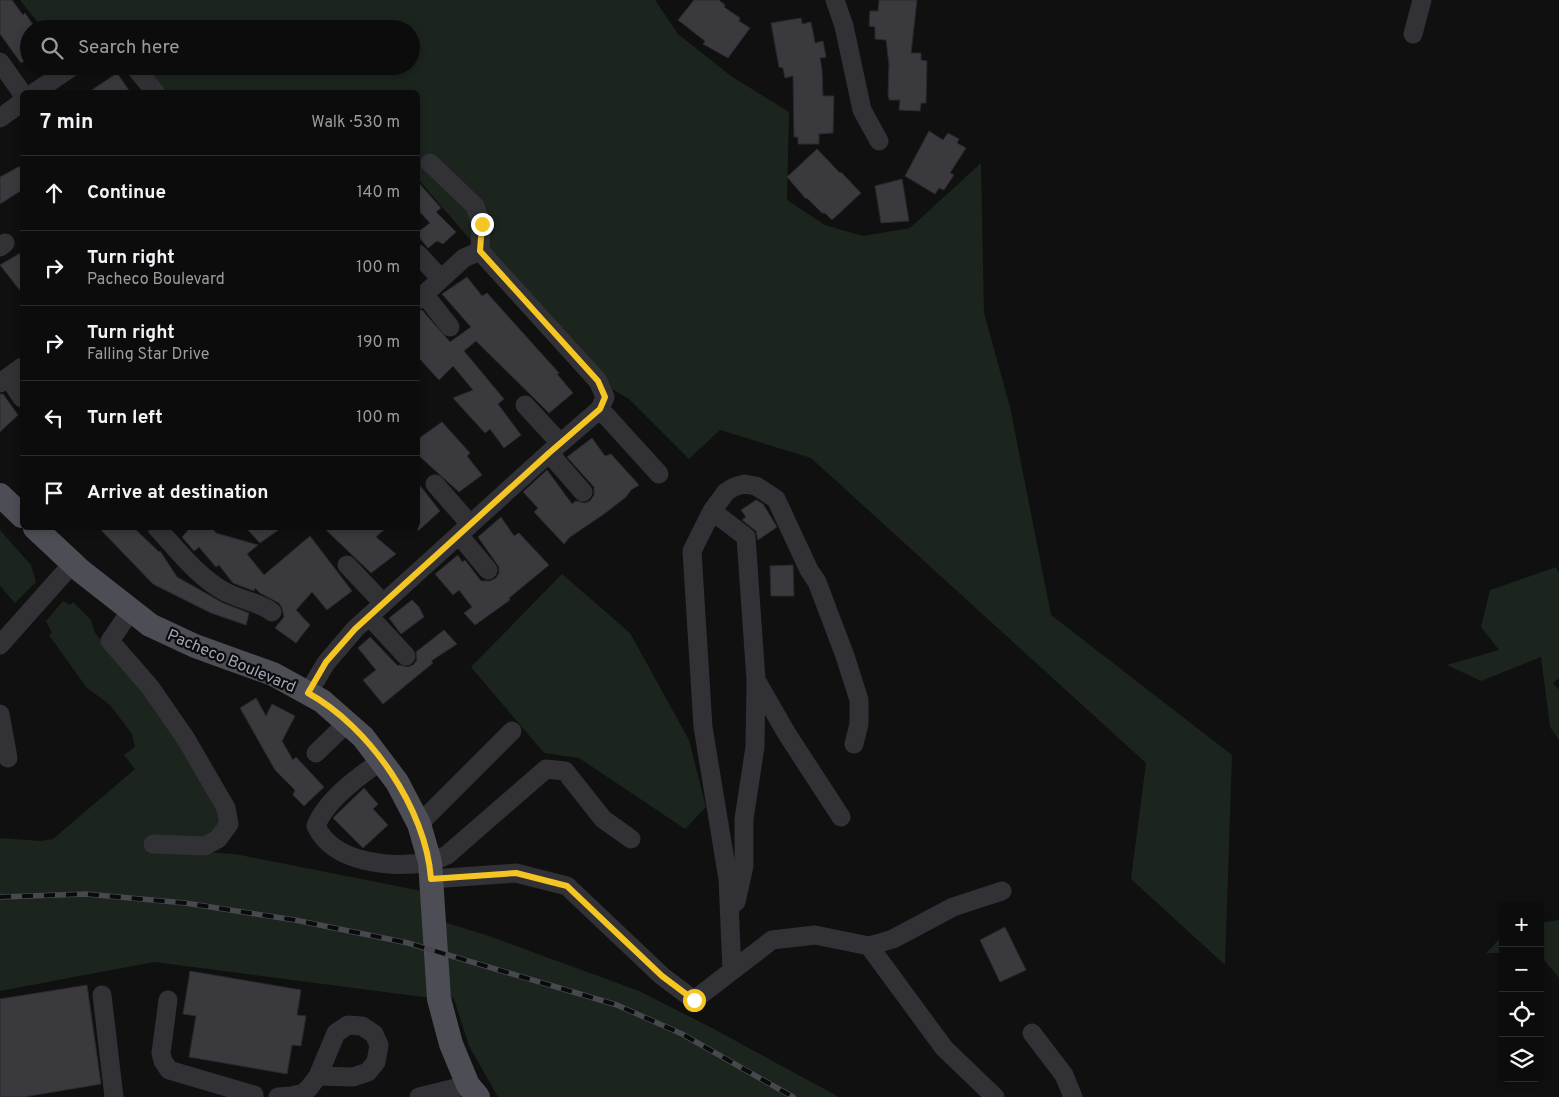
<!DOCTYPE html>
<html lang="en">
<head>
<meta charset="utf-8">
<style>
  body { margin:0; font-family:Overpass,sans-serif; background:#1a1a1b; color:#f1f3f6 }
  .controls { position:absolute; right:15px; bottom:15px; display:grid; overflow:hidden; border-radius:8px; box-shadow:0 2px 8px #0003 }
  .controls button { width:45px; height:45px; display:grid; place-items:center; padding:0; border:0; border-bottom:1px solid #2c2c2e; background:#0c0c0d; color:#f1f3f6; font:25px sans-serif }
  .stop { position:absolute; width:15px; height:15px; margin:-11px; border:4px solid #f5c524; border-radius:50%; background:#fff }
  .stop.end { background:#f5c524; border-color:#fff; box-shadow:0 1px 5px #0008 }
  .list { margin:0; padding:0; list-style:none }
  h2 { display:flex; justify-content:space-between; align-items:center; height:65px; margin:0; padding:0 20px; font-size:21px }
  h2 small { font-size:16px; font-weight:400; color:#9a9b9d }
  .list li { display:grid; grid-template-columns:32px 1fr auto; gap:15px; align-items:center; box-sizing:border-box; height:75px; padding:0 20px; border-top:1px solid #2c2c2e }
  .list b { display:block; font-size:19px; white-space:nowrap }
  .list p { margin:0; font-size:16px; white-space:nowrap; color:#9a9b9d }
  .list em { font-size:16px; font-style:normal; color:#9a9b9d }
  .icon { flex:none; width:28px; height:28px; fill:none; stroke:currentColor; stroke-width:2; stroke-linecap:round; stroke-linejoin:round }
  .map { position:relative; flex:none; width:1559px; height:1097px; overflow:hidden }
  .search { position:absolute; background:#0c0c0d; box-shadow:0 2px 8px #0003; left:20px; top:20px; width:400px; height:55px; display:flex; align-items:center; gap:12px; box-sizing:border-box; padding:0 18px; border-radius:28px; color:#9a9b9d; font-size:19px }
  .panel { position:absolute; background:#0c0c0d; box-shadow:0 2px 8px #0003; left:20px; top:90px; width:400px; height:440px; border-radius:8px }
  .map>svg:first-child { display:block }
</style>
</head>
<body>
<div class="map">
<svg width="1559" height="1097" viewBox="0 0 1559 1097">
  <rect width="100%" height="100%" fill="#101011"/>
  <path fill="#1c241e" d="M20,0h635l23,34 53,42 58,36 -2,88 38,25 38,11 47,-8 71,-65 3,150 26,94 41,208 181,140 -7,210 -94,-86 15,-116 -335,-305 -91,-28 -31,29 -60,-60 -31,-18 -118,-130 -62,-72v-87h-272l-20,-26h285v-37h-368z
    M0,530l31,35 5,17 -21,21 -15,-17z
    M1556,567l3,6v105l-6,5 6,7v50l-9,-13 -9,-70 -60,24 -34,-16 52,-15 -18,-23 9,-37z
    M562,574l68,59 59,107 17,67 -21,22 -106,-71 -35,-5 -73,-86z
    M63,601l7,4 3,-3 18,18 4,13 47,54 76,114 3,27 -20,12 -54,-4 -2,12 90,6 197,39 2,26 55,17 150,55 73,37 127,69h-341l-29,-51 -15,-47 -31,-2 -269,-35 -154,29v-153l41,3 12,-2 82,-70 -11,-14 11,-8 -3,-13 -22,-29 -24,-18 -37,-52 3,-2 -6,-12z
    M1559,920v58l-19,-23v-32z
    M1503,935v18h-17z"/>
  <path fill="#3a3a3e" stroke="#2a2a2d" d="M0,0h12l11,15 2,-2 11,16h-7v29l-8,5 -21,-29z
    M694,0h25l6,5 -1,2 16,11 -1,3 11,7 -22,30 -25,-14 2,-3 -27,-21z
    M879,0h38l-6,53h10v7l6,1 -1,42h-5l-1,8 -21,-1 1,-10h-11v-3h-1l1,-33 -3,-24 -11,-1v-12l-6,-1 1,-15h8z
    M801,18l1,6 9,-2 4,21 8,-2 3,16 -6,1 2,12 1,26h11l-1,37 -14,1v10h-21v-7h-4l-1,-61 -8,2 -2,-10 -4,-1 -8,-44z
    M117,73l13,19h-41z
    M929,131l14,9 5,-7 11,6 -2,4 9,5 -16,25 4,2 -10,15 -5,-2 -4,6 -30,-18z
    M817,149l23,24 1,-1 20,21 -29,27 -7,-7h-3l-15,-15 -1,1 -19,-22z
    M22,165v25l-22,14v-27z
    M902,179l7,42 -28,2 -6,-37z
    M418,182l23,26 -5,4 20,20 -13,12 -6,-3 -9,7 -10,-12v-4l12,-9 -12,-13z
    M22,252v41l-22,-28z
    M467,277l15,19 5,-3 72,80 -2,1 16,19 -24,20 -73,-72 -12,10 40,48 -6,5 23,31 -17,13 -14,-19 -5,4 -32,-35 20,-8 -20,-24 -14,14 -21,-23v-46l4,-1 28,32 21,-15 -29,-33z
    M0,394h3l15,21 -18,17z
    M442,422l28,31 -3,3 15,19 -23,17 -41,-37v-16z
    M592,438l13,18 6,-2 28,31 -8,5 -5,7 -22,17 -34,23 -6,7 -30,-32 4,-4 -15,-16 24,-22 25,34 4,-3 9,2 5,-2 4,-6v-8l-27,-30z
    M418,483l22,28 -22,20z
    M756,500l7,4 14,23 -19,13 -2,-9 -14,-11 4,-3 -5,-7z
    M501,517l13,19 5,-3 30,32 -40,33 1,2 -35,25 -11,-12 8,-6 -13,-17 -6,5 -18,-21 23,-19 4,7 3,-2 16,21h9l6,-3 3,-5v-6l-21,-30z
    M99,528h35l25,24 1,-1 17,26 46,26 26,10 -3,12 -35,-12 -58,-29z
    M190,528h22l4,5 42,12 -11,9 17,21 46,-39 42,55 -25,19 -15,-18 -16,18 14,15 -14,18 -21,-15 9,-11 -2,-9 -3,-5 -19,-10 -5,-5 -1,3 -21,-8 -14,-18 -3,2 -17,-20 -5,4 -12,-14z
    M246,528h35l-21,15z
    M324,528h62l-10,9 20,17 -25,19z
    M793,565l1,31h-23l-1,-30z
    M412,600l7,7 5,10 -23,17 -12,-16z
    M444,630l13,14 -26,17 2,2 -50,41 -20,-24 13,-10 -18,-22 12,-11 28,29 1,-1 9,2 5,-2 4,-5 -1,-8z
    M256,698l10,18 6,-12 23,12 -13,25 11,19 3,-3 28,30 -20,19 -11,-11 2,-5 -20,-20 -35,-62z
    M364,788l14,16 -5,5 15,16 -25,23 -30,-30z
    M1005,927l21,43 -26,12 -20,-42z
    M190,971l111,19 -4,25 9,1 -5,30 -9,-1 -5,29 -98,-17 7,-41 -13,-2z
    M87,985l14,99 -77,13h-24v-98z"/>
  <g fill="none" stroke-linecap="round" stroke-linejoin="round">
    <path stroke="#313136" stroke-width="19" d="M835,0l9,26 18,84 17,31
      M1413,34l9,-34
      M0,62l22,31
      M134,66l21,26
      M35,92l37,-25
      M0,118l22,-16
      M0,247l5,-4
      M418,254l23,25
      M424,294l26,33
      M418,300l46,-42 16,-7
      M8,377l14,21
      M0,383l22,-16
      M525,405l35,38
      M600,409l59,65
      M549,453l34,39
      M435,484l35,40
      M712,511l14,-19 8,-5 10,-3 12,2 20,13 33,71 8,12 28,74 14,44v24l-5,20
      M157,528c20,21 39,47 65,62 16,10 36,11 50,22
      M459,535l29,35
      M347,565l36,38
      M131,610l-21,31 40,46 36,52 40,69 3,16 -11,15 -13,7 -52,-2
      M369,616l37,40
      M0,645l73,-82
      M308,693l18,-30 29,-34 194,-176 51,-44 5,-12 -7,-16 -118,-130 1,-27 -6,-18 -45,-43
      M0,714l8,44
      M316,753l31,-30
      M381,761c-22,15 -55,39 -65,65 18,38 75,42 113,36 6,-1 12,-4 18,-7l99,-86 19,2 38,48 28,20
      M419,824l93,-93
      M431,879l85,-6 51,13 95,90 32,24 78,-60 43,-5 54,11 75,102 51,49
      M736,902l8,-36v-47l11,-72 1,-66
      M869,946l24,-7 60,-32 49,-16
      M732,971l-4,-92 -25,-152 -11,-176 20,-40 34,26 10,143 31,54 54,83
      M102,995l12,102
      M168,1000l-7,53 2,8 6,9 85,25v2
      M1032,1033l32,42 9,22
      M278,1097l14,-1 11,-3 6,-5 9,-12 18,-43 12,-8 14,1 12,8 5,11 -3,17 -8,10 -15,5 -35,-1
      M419,1097l49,-12"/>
    <path stroke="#4d4e55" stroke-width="24" d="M0,495l22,21
      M35,528l46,43 69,54 45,21 78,28 49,27 41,36 34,45 22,42 11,38 9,137 12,45 17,41 10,12"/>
    <defs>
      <path id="rail" d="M0,897l86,-3 99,9 110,17 113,23 209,62 65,29 111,63"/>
    </defs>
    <use href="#rail" stroke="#48494f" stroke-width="5.5"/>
    <use href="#rail" stroke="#0b0b0c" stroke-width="4" stroke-dasharray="11" stroke-linecap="butt"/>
  </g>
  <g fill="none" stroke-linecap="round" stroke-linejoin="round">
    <path stroke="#f5c524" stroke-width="6" d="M482,224l-2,27 118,130 7,16 -5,12 -51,44 -194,176 -29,33 -18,31c62,34 118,116 123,186l85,-6 51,13 95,90 32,24"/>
  </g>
  <g text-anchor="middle" stroke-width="4.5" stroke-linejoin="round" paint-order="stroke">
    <g font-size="16" fill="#a1a4b2" stroke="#0b0b0c">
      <text transform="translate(232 660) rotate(23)" y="6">Pacheco Boulevard</text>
    </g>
  </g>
</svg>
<div class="controls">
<button>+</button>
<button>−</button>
<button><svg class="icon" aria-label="locate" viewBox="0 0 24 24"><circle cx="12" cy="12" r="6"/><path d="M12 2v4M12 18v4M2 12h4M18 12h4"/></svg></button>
<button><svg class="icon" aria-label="layers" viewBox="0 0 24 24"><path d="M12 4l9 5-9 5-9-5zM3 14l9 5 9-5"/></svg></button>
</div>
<div class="stop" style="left:694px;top:1000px"></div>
<div class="stop end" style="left:482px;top:224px"></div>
<div class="search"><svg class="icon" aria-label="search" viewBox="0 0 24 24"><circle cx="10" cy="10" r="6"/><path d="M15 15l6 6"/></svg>Search here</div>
<section class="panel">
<h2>7 min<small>Walk · 530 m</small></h2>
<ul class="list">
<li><svg class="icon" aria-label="ahead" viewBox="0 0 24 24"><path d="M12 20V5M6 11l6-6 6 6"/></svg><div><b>Continue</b></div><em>140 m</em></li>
<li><svg class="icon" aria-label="right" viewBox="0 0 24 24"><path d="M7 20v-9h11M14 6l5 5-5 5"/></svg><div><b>Turn right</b><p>Pacheco Boulevard</p></div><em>100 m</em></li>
<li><svg class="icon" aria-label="right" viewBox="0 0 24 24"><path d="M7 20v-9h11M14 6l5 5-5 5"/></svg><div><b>Turn right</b><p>Falling Star Drive</p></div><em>190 m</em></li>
<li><svg class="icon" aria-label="left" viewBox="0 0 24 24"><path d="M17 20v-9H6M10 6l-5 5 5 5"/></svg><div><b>Turn left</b></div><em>100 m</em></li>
<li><svg class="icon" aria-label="arrive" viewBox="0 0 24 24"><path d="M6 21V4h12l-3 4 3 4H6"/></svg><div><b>Arrive at destination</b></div></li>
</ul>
</section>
</div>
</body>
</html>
